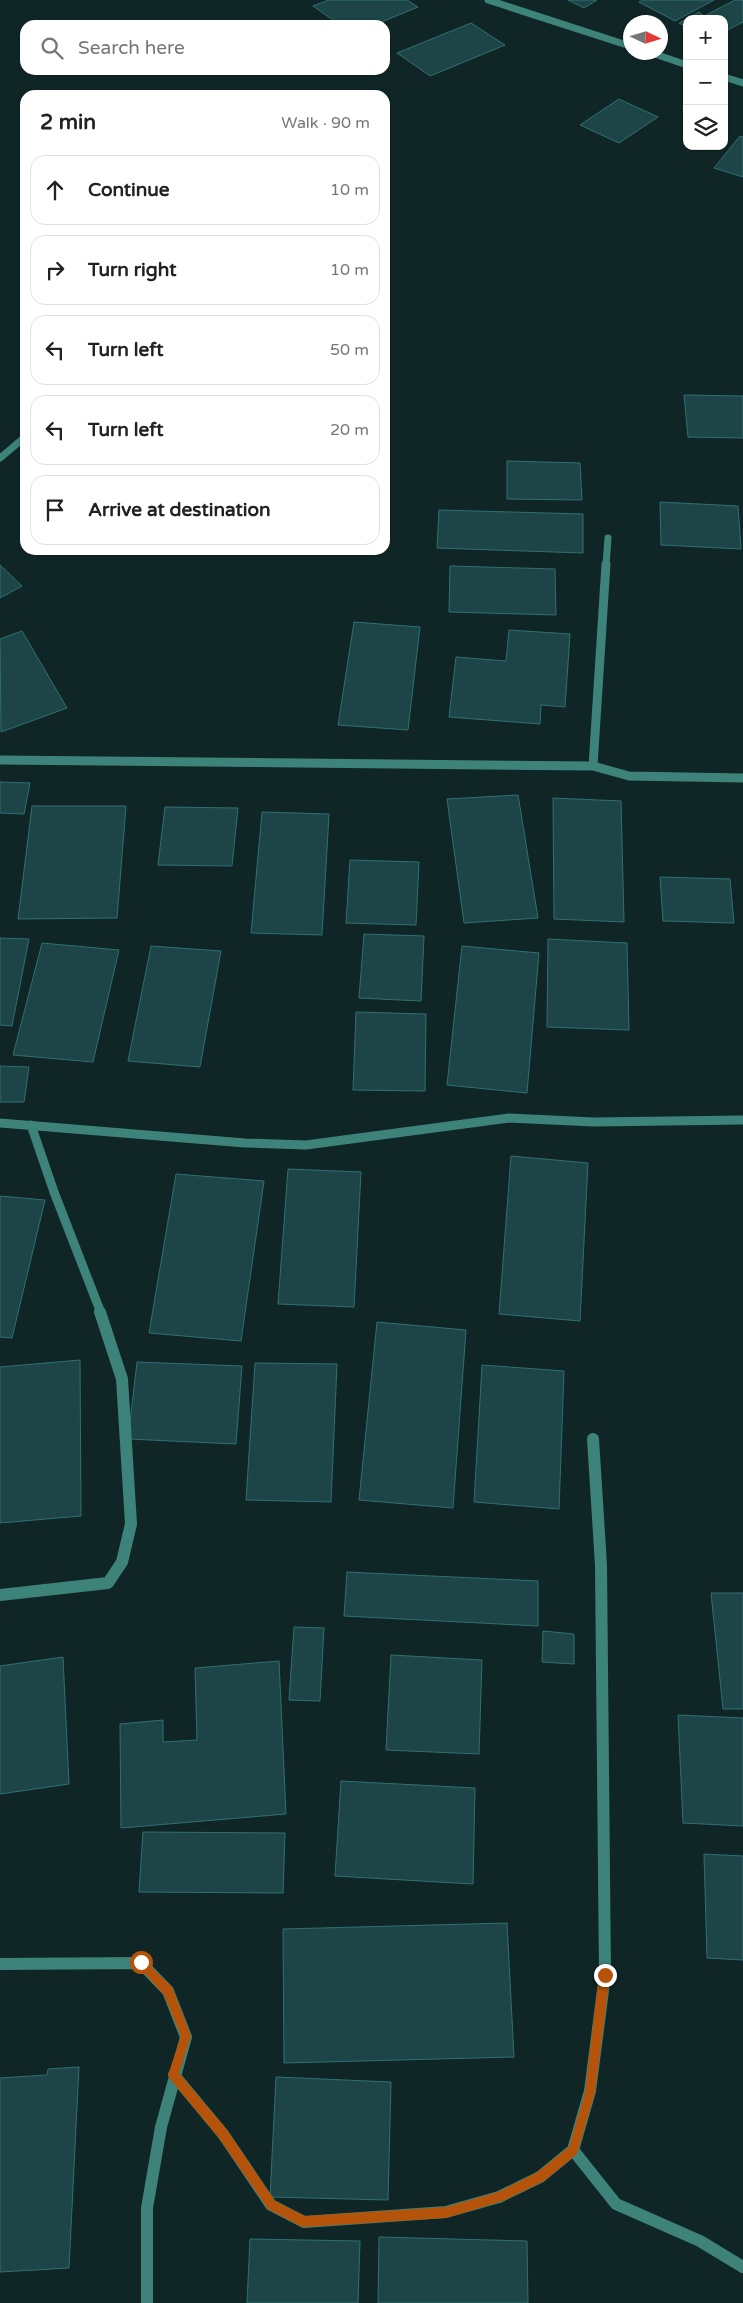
<!DOCTYPE html>
<html lang="en">
<head>
<meta charset="utf-8">
<style>
  body { margin:0; font-family:"Varela Round",sans-serif; background:#f2f2f2; color:#222 }
  .controls { position:absolute; right:15px; top:15px; display:grid; overflow:hidden; border-radius:10px; box-shadow:0 1px 4px #0004 }
  .controls button { width:45px; height:45px; display:grid; place-items:center; padding:0; border:0; border-bottom:1px solid #e0e0e0; background:#fff; color:#222; font:25px sans-serif }
  .compass { position:absolute; left:623px; top:15px; width:45px; height:45px; border-radius:50%; background:#fff; box-shadow:0 1px 4px #0004; rotate:94deg }
  .stop { position:absolute; width:15px; height:15px; margin:-11px; border:4px solid #b45309; border-radius:50%; background:#fff }
  .stop.end { background:#b45309; border-color:#fff; box-shadow:0 1px 5px #0008 }
  .list { margin:0; padding:0; list-style:none }
  h2 { display:flex; justify-content:space-between; align-items:center; height:65px; margin:0; padding:0 20px; font-size:21px }
  h2 small { font-size:16px; font-weight:400; color:#767676 }
  .list li { display:grid; grid-template-columns:32px 1fr auto; gap:15px; align-items:center; box-sizing:border-box; height:70px; margin:0 10px 10px; padding:0 10px; border:1px solid #e0e0e0; border-radius:15px }
  .list b { display:block; font-size:19px; white-space:nowrap }
  .list em { font-size:16px; font-style:normal; color:#767676 }
  .icon { flex:none; width:28px; height:28px; fill:none; stroke:currentColor; stroke-width:2; stroke-linecap:round; stroke-linejoin:round }
  .map { position:relative; flex:none; width:743px; height:2303px; overflow:hidden }
  .search { position:absolute; background:#fff; box-shadow:0 1px 4px #0004; left:20px; top:20px; width:370px; height:55px; display:flex; align-items:center; gap:12px; box-sizing:border-box; padding:0 18px; border-radius:15px; color:#767676; font-size:19px }
  .panel { position:absolute; background:#fff; box-shadow:0 1px 4px #0004; left:20px; top:90px; width:370px; height:465px; border-radius:15px }
  .map>svg:first-child { display:block }
</style>
</head>
<body>
<div class="map">
<svg width="743" height="2303" viewBox="0 0 743 2303">
  <rect width="100%" height="100%" fill="#102626"/>
  <path fill="#1d4547" stroke="#307072" d="M329,0h78l11,7 -44,18h-34l-27,-19z
    M568,0h29l-13,8z
    M643,0h71l-39,21 -36,-19z
    M735,0h8v22l-19,10v-13h-37v8l-8,-4 20,-11 5,4z
    M471,23l34,22 -75,31 -33,-23z
    M619,99l39,18 -39,26 -39,-18z
    M740,136l3,1v40l-29,-9z
    M684,395l59,1v42l-55,-1z
    M507,461l73,2 2,37 -75,-1z
    M660,502l78,4 3,43 -80,-4z
    M439,510l144,4v39l-146,-5z
    M0,565l22,21 -22,12z
    M450,566l105,3 1,46 -107,-3z
    M354,622l66,5 -12,103 -70,-5z
    M509,630l61,4 -5,73 -24,-2 -1,19 -91,-7 7,-60 50,4z
    M22,631l45,77 -66,24 -1,-93z
    M0,782l30,1 -6,31 -24,-1z
    M518,795l20,123 -74,5 -17,-124z
    M553,798l68,3 3,121 -70,-3z
    M32,806h94l-9,112 -99,1z
    M165,807l73,1 -6,58 -74,-1z
    M262,812l67,2 -7,121 -71,-2z
    M350,860l69,2 -3,63 -70,-2z
    M660,877l70,2 4,44 -71,-2z
    M364,934l60,2 -3,65 -62,-3z
    M0,938l29,1 -17,87 -12,-1z
    M548,939l79,4 2,87 -82,-3z
    M42,943l77,7 -26,112 -80,-7z
    M151,946l70,5 -21,116 -72,-6z
    M462,946l77,7 -12,140 -80,-8z
    M356,1012l70,2 -1,77 -72,-1z
    M0,1066l29,1 -5,35h-24z
    M511,1156l77,7 -8,158 -81,-7z
    M288,1169l73,3 -7,135 -76,-3z
    M176,1174l88,7 -23,160 -92,-8z
    M0,1196l45,4 -33,138 -12,-1z
    M377,1322l89,8 -13,178 -94,-8z
    M80,1360l1,156 -81,7v-156z
    M137,1362l105,4 -6,78 -108,-5z
    M255,1363l82,1 -6,138 -85,-2z
    M482,1365l82,6 -5,138 -85,-7z
    M347,1572l191,9v45l-194,-10z
    M711,1593h32v116h-20z
    M294,1627l30,1 -4,73 -31,-1z
    M543,1631l31,3v30l-32,-2z
    M391,1655l91,5 -3,94 -93,-4z
    M63,1657l6,127 -69,10v-128z
    M279,1661l7,153 -165,14 -1,-104 43,-4v22l34,-2 -2,-72z
    M678,1715l65,3v108l-60,-3z
    M341,1781l134,7 -2,96 -138,-8z
    M143,1832l142,1 -2,60 -144,-1z
    M704,1854l39,2v104l-36,-2z
    M507,1923l7,134 -230,6 -1,-134z
    M79,2067l-10,201 -69,4v-194l47,-3 1,-6z
    M276,2077l115,5 -3,118 -118,-3z
    M379,2237l148,4 1,62h-150z
    M250,2239l110,2 -2,62h-111z"/>
  <g fill="none" stroke-linecap="round" stroke-linejoin="round">
    <path stroke="#3e837a" stroke-width="7" d="M488,0l142,46
      M649,52l38,13
      M724,77l19,6
      M0,458l25,-21
      M606,565l2,-27"/>
    <path stroke="#3e837a" stroke-width="9" d="M0,760l593,6 36,10 114,2
      M593,766l13,-202
      M0,1123l245,20 61,2 203,-27 85,4 149,-2
      M31,1125l23,67 47,121"/>
    <path stroke="#3e837a" stroke-width="12" d="M0,1595l108,-12 14,-21 9,-38 -9,-145 -22,-67
      M0,1964l141,-1 27,28 18,46 -25,90 -14,81v95
      M174,2075l49,59 48,71 33,17 142,-10 53,-15 41,-20 33,-27 17,-59 15,-116 -4,-410 -8,-126
      M573,2150l43,54 84,37 43,26"/>
  </g>
  <path fill="#b45309" d="M141,1957l31,30 19,49 -12,37 48,57 48,71 30,15 141,-9 52,-15 38,-19 33,-26 16,-55 14,-117 2,-4h7l2,4 -15,117 -18,62 -33,27 -41,20 -57,17 -142,9 -4,-1 -32,-17 -49,-71 -49,-59 -2,-4 13,-39 -17,-41 -26,-29v-7z"/>
</svg>
<div class="controls">
<button>+</button>
<button>−</button>
<button><svg class="icon" aria-label="layers" viewBox="0 0 24 24"><path d="M12 4l9 5-9 5-9-5zM3 14l9 5 9-5"/></svg></button>
</div>
<svg class="compass" viewBox="-18 -18 36 36"><path d="M0-13l5 13h-10z" fill="#e53935"/><path d="M0 13l5-13h-10z" fill="#767676"/></svg>
<div class="stop" style="left:141px;top:1962px"></div>
<div class="stop end" style="left:605px;top:1975px"></div>
<div class="search"><svg class="icon" aria-label="search" viewBox="0 0 24 24"><circle cx="10" cy="10" r="6"/><path d="M15 15l6 6"/></svg>Search here</div>
<section class="panel">
<h2>2 min<small>Walk · 90 m</small></h2>
<ul class="list">
<li><svg class="icon" aria-label="ahead" viewBox="0 0 24 24"><path d="M12 20V5M6 11l6-6 6 6"/></svg><div><b>Continue</b></div><em>10 m</em></li>
<li><svg class="icon" aria-label="right" viewBox="0 0 24 24"><path d="M7 20v-9h11M14 6l5 5-5 5"/></svg><div><b>Turn right</b></div><em>10 m</em></li>
<li><svg class="icon" aria-label="left" viewBox="0 0 24 24"><path d="M17 20v-9H6M10 6l-5 5 5 5"/></svg><div><b>Turn left</b></div><em>50 m</em></li>
<li><svg class="icon" aria-label="left" viewBox="0 0 24 24"><path d="M17 20v-9H6M10 6l-5 5 5 5"/></svg><div><b>Turn left</b></div><em>20 m</em></li>
<li><svg class="icon" aria-label="arrive" viewBox="0 0 24 24"><path d="M6 21V4h12l-3 4 3 4H6"/></svg><div><b>Arrive at destination</b></div></li>
</ul>
</section>
</div>
</body>
</html>
